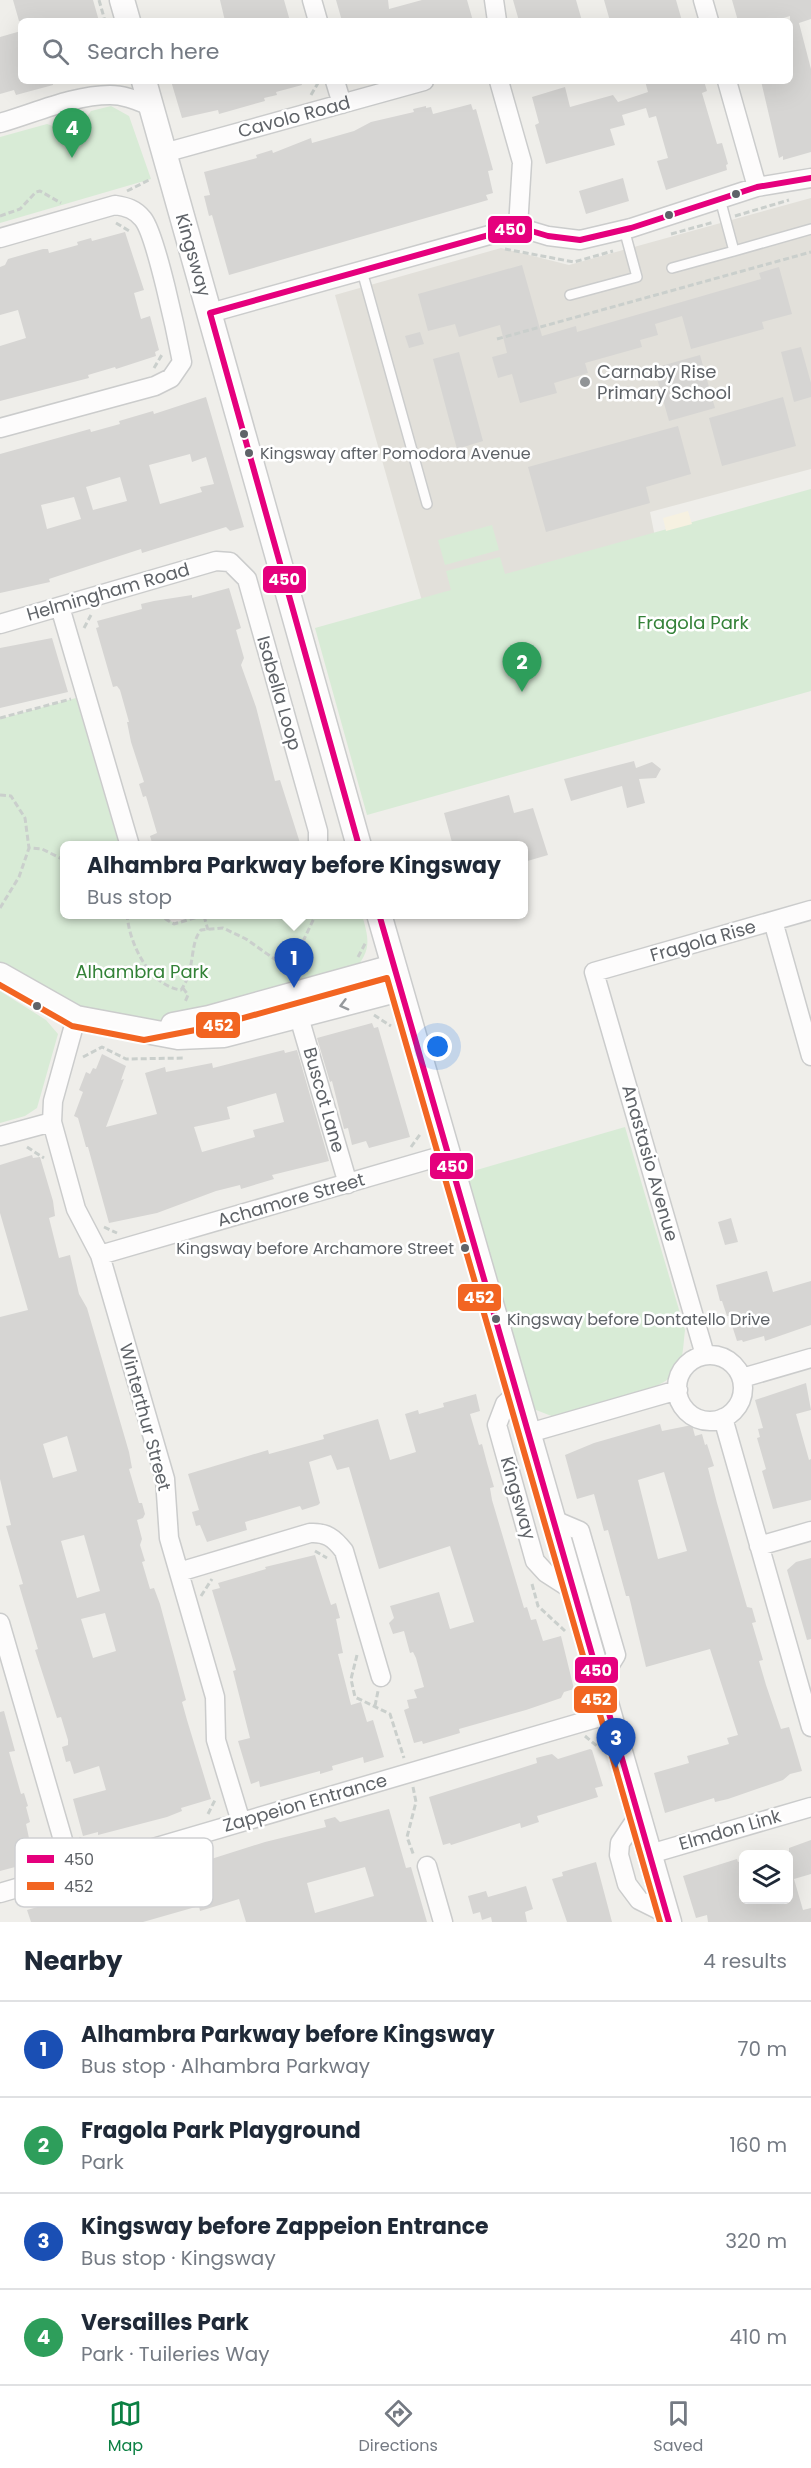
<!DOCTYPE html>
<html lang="en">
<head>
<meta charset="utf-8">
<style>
  body { margin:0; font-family:Poppins,sans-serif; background:#f2f2f3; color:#1f2937 }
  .controls { position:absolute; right:18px; bottom:18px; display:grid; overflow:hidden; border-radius:9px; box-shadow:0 6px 24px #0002 }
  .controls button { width:54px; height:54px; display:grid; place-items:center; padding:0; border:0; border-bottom:2px solid #e0e1e3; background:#fff; color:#1f2937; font:30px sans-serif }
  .you { position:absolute; left:438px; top:1047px; width:21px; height:21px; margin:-15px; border:4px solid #fff; border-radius:50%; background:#1a73e8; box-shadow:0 0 0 9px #1a73e833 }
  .badge { display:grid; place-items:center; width:39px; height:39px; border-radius:50%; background:#0b8043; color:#fff; font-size:20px; font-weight:700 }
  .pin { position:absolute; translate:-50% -50px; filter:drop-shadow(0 2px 3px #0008) }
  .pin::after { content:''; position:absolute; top:32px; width:21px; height:18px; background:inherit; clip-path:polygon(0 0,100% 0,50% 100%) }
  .popup { position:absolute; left:60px; top:841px; width:468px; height:78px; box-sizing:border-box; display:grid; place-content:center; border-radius:9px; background:#fff; filter:drop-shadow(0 2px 4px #0005); font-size:20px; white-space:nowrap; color:#747a83 }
  .popup b { font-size:22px; color:#1f2937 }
  .popup::after { content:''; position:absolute; left:50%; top:100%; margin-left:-12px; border:12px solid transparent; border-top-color:#fff }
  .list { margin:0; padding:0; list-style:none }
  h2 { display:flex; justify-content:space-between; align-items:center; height:78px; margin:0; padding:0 24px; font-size:26px }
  h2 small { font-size:20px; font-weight:400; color:#747a83 }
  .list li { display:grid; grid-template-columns:39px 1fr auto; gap:18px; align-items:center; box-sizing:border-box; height:96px; padding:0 24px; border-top:2px solid #e0e1e3 }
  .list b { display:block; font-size:22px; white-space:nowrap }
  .list p { margin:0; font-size:20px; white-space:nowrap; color:#747a83 }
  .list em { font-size:20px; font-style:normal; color:#747a83 }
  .icon { flex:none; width:33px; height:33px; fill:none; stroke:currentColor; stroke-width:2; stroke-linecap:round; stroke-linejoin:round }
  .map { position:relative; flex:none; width:811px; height:1922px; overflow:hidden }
  .search { position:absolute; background:#fff; box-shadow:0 6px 24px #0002; left:18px; right:18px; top:18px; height:66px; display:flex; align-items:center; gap:15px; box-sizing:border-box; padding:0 21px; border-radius:9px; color:#747a83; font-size:22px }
  .sheet { height:462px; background:#fff }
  nav { display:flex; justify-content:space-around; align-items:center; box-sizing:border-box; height:84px; border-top:2px solid #e0e1e3; background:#fff; font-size:16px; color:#747a83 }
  nav a { display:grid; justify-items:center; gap:3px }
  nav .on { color:#0b8043 }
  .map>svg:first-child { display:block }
</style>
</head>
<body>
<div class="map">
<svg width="811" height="1922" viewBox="0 0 811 1922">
  <rect width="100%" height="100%" fill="#efeeea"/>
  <path fill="#e2e0da" d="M811,198v271l-161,43 6,30 -228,80 -93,-327 166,-47 68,17z"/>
  <path fill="#d8ebd6" d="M111,106l18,10 22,63 -151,44v-86l47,-13 6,2 33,-8 5,-7z
    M811,489v202l-444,124 -52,-187 136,-38 -5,-19 54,-14 5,17z
    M492,525l7,25 -54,15 -7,-25z
    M76,698l43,147 -55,1v68l95,1 15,8 31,-9 157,1c8,27 9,36 -10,58l-208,58 -68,-13 -76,-50v-249z
    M0,991l46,29 12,14 -21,74 -12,8 -25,7z
    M625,1127l60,203c-2,15 -1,33 -12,45 -18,19 -91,34 -119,42l-23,-9 -68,-234z"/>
  <path fill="#f6f1e1" d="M688,511l4,13 -26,7 -3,-13z"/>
  <path fill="#d6d5d3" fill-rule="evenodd" d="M13,0h80l6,21h-80z
    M220,0h64l6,21h-65z
    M336,0h52l1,9 33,-9h45l6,21h-131z
    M513,0h63l6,21h-63z
    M604,0h72l6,21h-72z
    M732,0h79v19l-12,4 12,46v83l-28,8v-4l-4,2 -18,-77h29v-65l-16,5h-36z
    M21,31v50h32v4l-37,10 -2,-5 -14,4v-57z
    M171,81h130l1,4 -26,7 1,3 -13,3 1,3 -46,13 -1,-4 -36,8z
    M645,81h59l3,10 -5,2 15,51 5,-1 6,21 -2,1 1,5 -61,20 -9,-29 11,-3 -12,-42 -7,2 -3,-10 -24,7 3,10 -15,4 5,16 -69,19 -11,-39 4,-2 -7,-26 33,-10 5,20 43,-12 5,7 30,-10z
    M471,104l2,6 3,-1 17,61 -5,1 5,22 -7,2 2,5 -259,75 -17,-60 -3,1 -5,-20 6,-1 -6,-23 53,-14 -1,-3 16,-5 1,3 38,-15 1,5 42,-12 17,-9 43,-10 -1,-3 13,-3v2l5,-1 2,7z
    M623,178l6,23 -43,13 -7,-23z
    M125,232l19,58 -10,3 7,26 9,-3 9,34 -4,2 1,4 -40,13 -1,-2 -27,8 1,3 -89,23v-55l26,-8 -8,-28 -18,5v-48l5,-2 3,-6 35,-10h5l1,4 29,-8 -1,-3 14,-4 1,3z
    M522,265l20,71 34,-10 1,6 101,-29 83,-24 -2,-6 20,-6 13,47 -30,8 2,7 -73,20 -9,-33 -27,8 3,11 -18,5 2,7 -57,16 3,10 -34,10 3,10 -37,10 -8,-29 -14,4 -6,-21 15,-4 -7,-28 -41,12 -4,-13 -27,7 -10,-37z
    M420,332l4,12 -15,4 -4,-12z
    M801,347l10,36v14l-17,5 -13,-50z
    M459,352l24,89 -26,8 -24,-90z
    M700,355l15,53 -46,13 -15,-53z
    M206,397l38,130 -14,4 -4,-4 -84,26 -1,-4 -80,26 -12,4 1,3 -50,11v-139l90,-25 1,3 29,-8 -1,-3 34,-10 1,3zM190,454l2,8 14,-5 8,27 -14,3 2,5 -42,12 -11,-39zM120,477l7,24 -34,9 -7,-23zM74,497l7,22 -34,10 -6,-24z
    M783,397l13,49 -74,20 -13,-48z
    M678,426l13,48 -45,13 4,16 -104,29 -18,-65z
    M229,588l12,40 -5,2 8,28 -3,7 15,42 19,74 5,-1 20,63 -9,3h-138l-3,-10 7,-3 -11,-37 -3,1 -4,-13 5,-2 -13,-40 -4,-20h2l-9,-32 -3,-4 -4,1 -17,-59 3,-1 -2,-6 45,-12 -1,-5 13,-3 38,-6v3z
    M52,638l16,54 -68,16v-60z
    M634,761l2,7 16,-6 9,7 -5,9 -17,1 6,24 -18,5 -5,-22 -51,15 -7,-22z
    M509,795l5,18 19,-5 15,47 -24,7v-16h-71l-9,-33z
    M372,1023l2,5 4,-1 32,110 -41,11 -3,-7 -14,4 -4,-17 -4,1 -12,-48 -2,1 -13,-44z
    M284,1050l1,3 12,-3 32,111 -57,14 2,4 -33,10 -1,-4 -24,6 -59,22 -48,10 -21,-76h-2l-8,-29 -4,-2 9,-24 -4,-2 7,-18 4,2 3,-6 3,1 6,-15 24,12 -5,14 3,-1 -18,48 51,-13 -12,-41 20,-6 1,5 46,-9 1,5zM276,1093l8,29 -31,8 2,7 -53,15 -8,-25 36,-8 -3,-12z
    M32,1155l1,3 7,-1 13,44 2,15 -6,2 10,40 11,-3 9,39 8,14 42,144 3,16 -3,1 10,34h3l3,11 -2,4 -6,2 5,19 -2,6 5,16 -3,1 8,27 4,-1 6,16 26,96 -4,2 5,18 24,79 -30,9 1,3 -15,6 -69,18v-3l-15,4 -10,-37 33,-9 -7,-24 -25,8 -4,-13 -4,1 -4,-15 6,-2v-5l-7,-23 -4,1 -22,-68 3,-1 -19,-64 4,-1 -17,-58 5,-1 -11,-46v-162l28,-7 -28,-97v-48zM67,1436l10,35 -24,7 -10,-34zM84,1535l16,56 -23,7 -16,-57zM105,1613l11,38 -23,7 -12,-39z
    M731,1218l7,24 -13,3 -7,-23z
    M767,1271l6,21 38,-11v44l-46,16 -1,-5 -21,6 -1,-2 -5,1 -8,-25h-2l-5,-15h-2l-4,-16z
    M806,1383l5,27 -15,4 13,46 2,-1v41l-38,9 -11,-38 4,-2 -9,-31 3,-1 -2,-8 5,-1 -8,-28z
    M476,1394l4,17 -10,3 9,31 3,-1 5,19 7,24 -4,1 2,12 32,108 3,-1 4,13 5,-1 7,22 18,-5 13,53 -10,3 -3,6 -35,12 -67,19 1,4 -37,11 -1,-3 -8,2 -10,-33 5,-2 -2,-8 10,-2 -3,-8 10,-3 -8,-29 -3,-6 -3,1 -6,-22 -11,3 -4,-11 5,-5 -4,-12 49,-14 11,37 24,-7 -24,-76 -71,23 -30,-102 -12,3 -6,-15 -22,7 11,41 -2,2 -16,5 -2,-4 -55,16 2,8 -40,12 -7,-17 -4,1 -4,-14 7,-2 -11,-36 80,-24 1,4 55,-15 -1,-4 55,-16 12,41 26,-8 -11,-38 13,-4 1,4 25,-7 -1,-4z
    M660,1424l2,7 30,-6 3,11 7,-2 3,11 2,-1 7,22 -6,2 9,35 30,104 5,1 4,14 -4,1 11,37 -4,1 7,24 15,44 8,-2 13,44 -12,3 -7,6 -55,19 -13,3 -1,-4 -49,15 -11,-40 35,-10 -2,-7 42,-12 -2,-6 11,-3 -28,-86 -64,18 -17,-71h-3l-18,-66 -4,1 -10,-37 -17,5 -12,-44 29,-12zM664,1472l23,79 -29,8 -20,-79z
    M315,1555l16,50 5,-2 4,15 -4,1 7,34 -5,1 13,51 10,-3 6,20 6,-2 11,37 -20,6 -1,-6 -31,9 1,4 -13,4v-3l-60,16 -1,-6 -8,3 -13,-43 12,-3 -17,-67 3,-1 -24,-80 8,-2 -2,-5 48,-14 -1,-2z
    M811,1558v81l-4,1 -20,-70 9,-8z
    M4,1711l11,40 -6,1 12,42 3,-1 4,13 -2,1 4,15 -4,2 8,38 -34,9v-159z
    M590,1749l2,1 11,36 -8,2 3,9 -61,19 2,6 -18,6 -1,-5 -69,22 -1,-2 -7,2 -14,-48 108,-34 -1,-5 16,-4 6,5z
    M389,1809l17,59 5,-1 16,55h-181l-7,-23 -39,12 -1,-5 -56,16h-112l-4,-12 114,-33 1,4 123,-39 61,-15 -2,-7 11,-3 5,5zM365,1867l9,29 -59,17 -8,-30z
    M811,1840v34l-17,5 9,31 8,-2v14h-103l-1,-7 -11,3 -13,-42 54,-17 1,3 6,-2v39h45v-51z
    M596,1862l16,60h-45l-15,-43 11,-3 -1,-4z
    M526,1886l7,23 -8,3 2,10h-35l-1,-5 -9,3 -2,-8 -7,2 -5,-18 18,-5 2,6z"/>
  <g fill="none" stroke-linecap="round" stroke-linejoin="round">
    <defs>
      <path id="service" d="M734,251l77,-22
        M672,268l62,-17 -14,-52
        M362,271l65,233
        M570,295l67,-18 -13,-48"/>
      <path id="minor" d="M312,0l6,21
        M494,0l3,21
        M703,0l6,21
        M335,81l7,23
        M499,81l23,81 -4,65
        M727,81l30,106
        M0,123c35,-10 74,-28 110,-28 15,0 28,6 41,11
        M164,153l260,-72
        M0,238l115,-33c12,2 20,4 28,14 13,16 34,117 39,143l-11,16 -16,8 -155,42
        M210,313l308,-86 30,9 32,4 51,-12 126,-41 54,-9
        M60,607l70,239
        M0,624l216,-63 14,1 17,17 71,252v15
        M773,921l38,135
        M299,1017l49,167
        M76,1018l-23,83 -1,21 24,87 24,46 65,224 4,59 46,159 1,43 25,82
        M0,1136l52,-14
        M100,1255l348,-101
        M705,1355l-111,-383 217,-62
        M677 1388a33 33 0 1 1 66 0a33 33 0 1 1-66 0Z
        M742,1378l69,-20
        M517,1393l-12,11 -8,21 38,136 11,12 28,18
        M723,1418l88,309
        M529,1433l149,-43
        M554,1520l26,11 36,124 -16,26
        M759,1546l52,-15
        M179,1572l131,-39c16,-1 24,5 34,18l37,126
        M0,1623l72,248
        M639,1815l-19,28 -1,12 8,29 12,16 28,14
        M650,1854l161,-47
        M427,1866l16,56
        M0,1893l610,-179"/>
      <path id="tertiary" d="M122,0l6,21
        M144,81l215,765
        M379,914l290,1008
        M0,975l76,43 102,19 46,-2 176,-46
        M173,1025l36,-7 184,-51"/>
    </defs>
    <use href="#service" stroke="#cbcccc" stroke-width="12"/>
    <use href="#minor" stroke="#cbcccc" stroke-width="21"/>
    <use href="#tertiary" stroke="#cbcccc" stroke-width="27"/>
    <path stroke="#cacfcc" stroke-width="3" stroke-dasharray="6 3" stroke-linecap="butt" d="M99,0l6,21
      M311,95l7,-12
      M55,124l30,-9
      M127,191l24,-12
      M0,216l20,-7 16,-17 4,-1 21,12
      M735,216l54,-16
      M116,223l15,9
      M671,234l43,-12
      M505,249l69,13 39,-11
      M497,339l314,-87
      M154,368l9,-15
      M84,628l7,-13
      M0,718l71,-19
      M0,795l11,1 14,22 4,30 13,1 22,11
      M0,908l19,-31 10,-29
      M127,914c2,30 23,72 54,76 15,-21 8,-46 20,-60l22,-2 23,11 37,26 14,-11 19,-40
      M157,914l17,10 34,-10
      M204,916l4,14
      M358,957l8,-15
      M283,965l8,10
      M183,988l5,7 -3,7
      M374,1015l17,11
      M83,1057l19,-10 24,12 59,-1
      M27,1147l17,11
      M411,1147l10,-14
      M104,1227l13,6
      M315,1551l12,7
      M532,1584l6,22 27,25
      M201,1596l11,-17
      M357,1655l-6,24 4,18 35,17 14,44
      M375,1706l3,-15
      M576,1707l7,-16
      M585,1736l13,11
      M413,1787l3,15 -9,35 7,19
      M208,1814l8,-16
      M79,1838l15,9"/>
    <use href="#service" stroke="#fdfcfc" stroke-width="9"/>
    <use href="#minor" stroke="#fdfcfc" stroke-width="18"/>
    <use href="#tertiary" stroke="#fdfcfc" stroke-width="24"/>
    <defs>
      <path id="bus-1" d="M210,313l308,-86 30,9 32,4 51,-12 126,-41 54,-9
        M210,313l149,533
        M379,914l290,1008"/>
      <path id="bus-2" d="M0,985l72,41 72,14 67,-13 176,-49 273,944"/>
    </defs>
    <use href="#bus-1" stroke="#fff" stroke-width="10"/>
    <use href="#bus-2" stroke="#fff" stroke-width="10"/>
    <use href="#bus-1" stroke="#e5007d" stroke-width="6"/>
    <use href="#bus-2" stroke="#f26522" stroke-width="6"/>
  </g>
  <defs><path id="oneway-chevron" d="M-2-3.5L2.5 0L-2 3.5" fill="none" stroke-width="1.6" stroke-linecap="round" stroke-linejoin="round" transform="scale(1.5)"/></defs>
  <use stroke="#96999c" href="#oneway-chevron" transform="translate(344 1005) rotate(165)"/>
  <g fill="#5f6368" stroke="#fff" stroke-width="2">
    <circle cx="736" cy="194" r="5"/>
    <circle cx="669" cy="215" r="5"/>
    <circle cx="244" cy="434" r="5"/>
    <circle cx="249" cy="453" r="5"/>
    <circle cx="37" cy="1006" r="5"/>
    <circle cx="465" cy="1248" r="5"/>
    <circle cx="496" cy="1319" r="5"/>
  </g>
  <circle fill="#919496" stroke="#fff" stroke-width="2" cx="585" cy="382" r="6"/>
  <g text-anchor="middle" stroke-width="5" stroke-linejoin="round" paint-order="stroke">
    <g font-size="16" fill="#5f6368" stroke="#fff" text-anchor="start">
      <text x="260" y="459">Kingsway after Pomodora Avenue</text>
      <text x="454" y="1254" text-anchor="end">Kingsway before Archamore Street</text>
      <text x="507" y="1325">Kingsway before Dontatello Drive</text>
    </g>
    <g font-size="18" fill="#5f6368" stroke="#fff">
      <text transform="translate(294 117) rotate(-15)" y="6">Cavolo Road</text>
      <text transform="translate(193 255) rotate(74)" y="6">Kingsway</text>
      <text transform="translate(108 592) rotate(-16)" y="6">Helmingham Road</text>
      <text transform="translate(279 693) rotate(74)" y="6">Isabella Loop</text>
      <text transform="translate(703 941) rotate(-16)" y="6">Fragola Rise</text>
      <text transform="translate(324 1100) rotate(74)" y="6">Buscot Lane</text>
      <text transform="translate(650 1163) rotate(74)" y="6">Anastasio Avenue</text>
      <text transform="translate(291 1200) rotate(-16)" y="6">Achamore Street</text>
      <text transform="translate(145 1417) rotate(75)" y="6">Winterthur Street</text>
      <text transform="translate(518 1498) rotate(74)" y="6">Kingsway</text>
      <text transform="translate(305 1803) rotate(-16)" y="6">Zappeion Entrance</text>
      <text transform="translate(730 1830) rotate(-16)" y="6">Elmdon Link</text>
    </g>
    <g font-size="18" fill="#5f6368" stroke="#fff" text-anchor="start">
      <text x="597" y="378">Carnaby Rise<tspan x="597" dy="21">Primary School</tspan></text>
    </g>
    <g font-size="18" fill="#348238" stroke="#fff">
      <text x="693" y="629">Fragola Park</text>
      <text x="142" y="978">Alhambra Park</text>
    </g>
  </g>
  <rect x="15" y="1838" width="198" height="69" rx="9" fill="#fff" stroke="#cfd0d2" stroke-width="1.5"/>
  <rect x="27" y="1855" width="27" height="8" fill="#e5007d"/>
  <rect x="27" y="1882" width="27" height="8" fill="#f26522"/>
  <g font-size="16" fill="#5f6368">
    <text x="64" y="1865">450</text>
    <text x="64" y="1892">452</text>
  </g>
  <g stroke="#fff" stroke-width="2">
    <rect x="487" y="215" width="46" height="29" rx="6" fill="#e5007d"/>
    <rect x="262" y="565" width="45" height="29" rx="6" fill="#e5007d"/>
    <rect x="195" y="1011" width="46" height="28" rx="6" fill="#f26522"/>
    <rect x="429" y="1152" width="45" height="28" rx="6" fill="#e5007d"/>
    <rect x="457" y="1283" width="45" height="29" rx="6" fill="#f26522"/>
    <rect x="574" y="1656" width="45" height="28" rx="6" fill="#e5007d"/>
    <rect x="573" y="1685" width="45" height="29" rx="6" fill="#f26522"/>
  </g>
  <g font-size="16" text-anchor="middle" font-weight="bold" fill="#fff">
    <text x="510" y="235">450</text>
    <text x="284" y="585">450</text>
    <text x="218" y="1031">452</text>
    <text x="452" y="1172">450</text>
    <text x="479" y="1303">452</text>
    <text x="596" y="1676">450</text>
    <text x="596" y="1705">452</text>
  </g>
</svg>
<div class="controls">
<button><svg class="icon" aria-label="layers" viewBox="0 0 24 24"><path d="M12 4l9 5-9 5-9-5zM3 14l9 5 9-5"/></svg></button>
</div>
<div class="you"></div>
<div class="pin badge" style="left:294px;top:988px;background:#1a4fb4">1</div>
<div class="popup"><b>Alhambra Parkway before Kingsway</b>Bus stop</div>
<div class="pin badge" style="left:522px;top:692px;background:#2e9e5b">2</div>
<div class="pin badge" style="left:616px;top:1768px;background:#1a4fb4">3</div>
<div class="pin badge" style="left:72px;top:158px;background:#2e9e5b">4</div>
<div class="search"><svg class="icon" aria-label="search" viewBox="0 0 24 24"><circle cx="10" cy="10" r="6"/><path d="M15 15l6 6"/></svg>Search here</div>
</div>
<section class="sheet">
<h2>Nearby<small>4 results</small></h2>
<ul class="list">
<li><span class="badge" style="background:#1a4fb4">1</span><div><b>Alhambra Parkway before Kingsway</b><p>Bus stop · Alhambra Parkway</p></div><em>70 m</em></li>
<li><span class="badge" style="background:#2e9e5b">2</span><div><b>Fragola Park Playground</b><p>Park</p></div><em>160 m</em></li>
<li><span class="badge" style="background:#1a4fb4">3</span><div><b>Kingsway before Zappeion Entrance</b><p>Bus stop · Kingsway</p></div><em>320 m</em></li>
<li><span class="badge" style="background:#2e9e5b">4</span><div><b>Versailles Park</b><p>Park · Tuileries Way</p></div><em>410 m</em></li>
</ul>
</section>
<nav>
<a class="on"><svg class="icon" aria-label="map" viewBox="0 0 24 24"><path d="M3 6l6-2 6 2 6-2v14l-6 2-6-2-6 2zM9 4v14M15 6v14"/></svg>Map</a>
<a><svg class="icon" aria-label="directions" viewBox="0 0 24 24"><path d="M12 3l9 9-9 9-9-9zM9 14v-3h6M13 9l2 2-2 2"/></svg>Directions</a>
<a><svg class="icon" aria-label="saved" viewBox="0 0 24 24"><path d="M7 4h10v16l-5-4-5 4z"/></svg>Saved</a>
</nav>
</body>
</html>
